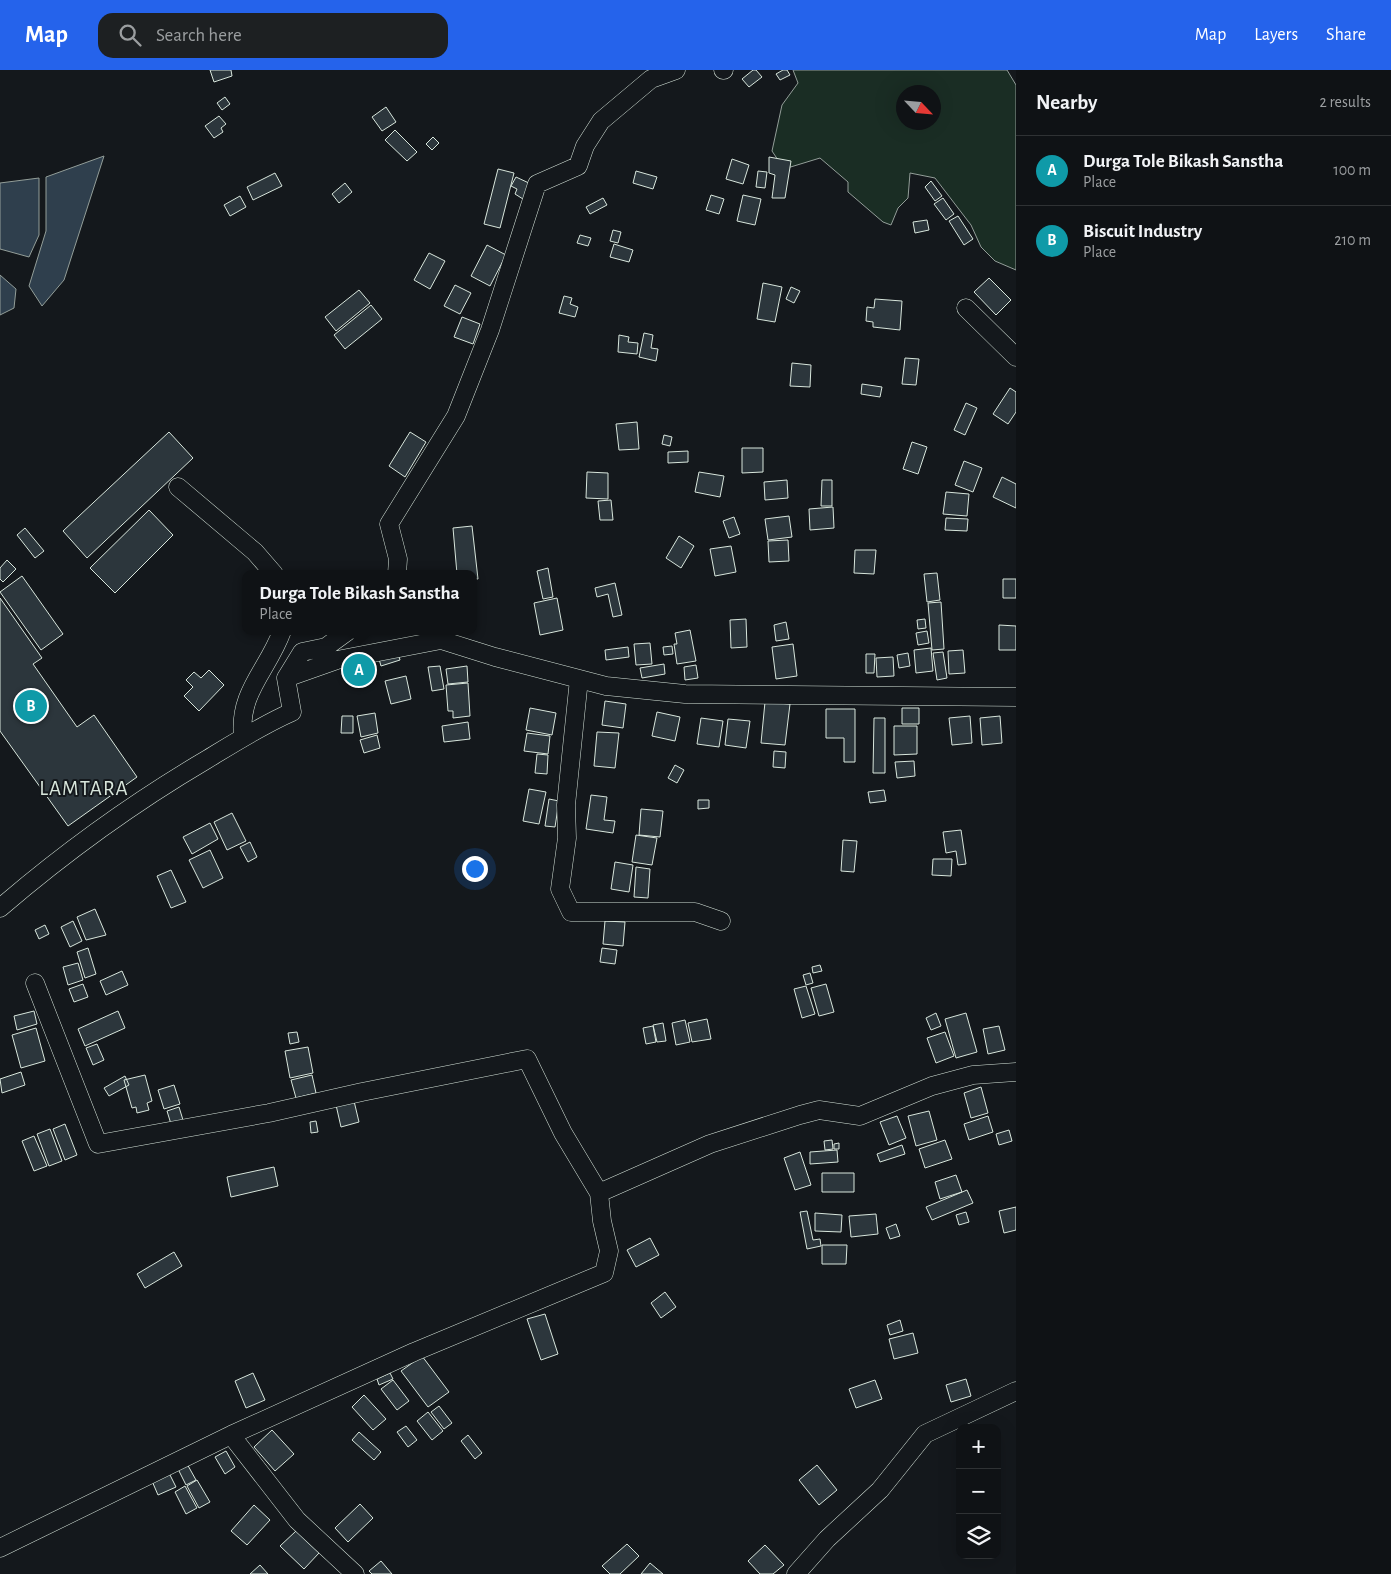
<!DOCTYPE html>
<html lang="en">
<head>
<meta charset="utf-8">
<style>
  body { margin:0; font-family:"Alegreya Sans",sans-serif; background:#1d2022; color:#f1f3f6 }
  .controls { position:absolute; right:15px; bottom:15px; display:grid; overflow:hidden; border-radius:10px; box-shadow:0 5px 20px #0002 }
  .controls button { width:45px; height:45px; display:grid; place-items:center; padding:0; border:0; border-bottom:1px solid #2f3234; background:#0f1215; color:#f1f3f6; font:25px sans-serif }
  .compass { position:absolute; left:896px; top:15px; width:45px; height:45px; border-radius:50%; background:#0f1215; box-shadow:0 5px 20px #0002; rotate:116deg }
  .you { position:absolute; left:474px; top:798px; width:18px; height:18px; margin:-12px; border:4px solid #fff; border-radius:50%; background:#1a73e8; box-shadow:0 0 0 8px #1a73e833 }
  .badge { display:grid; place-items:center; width:32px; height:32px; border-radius:50%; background:#2563eb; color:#fff; font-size:16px; font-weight:700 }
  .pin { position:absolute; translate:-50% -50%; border:2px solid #fff; box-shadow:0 1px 5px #0006 }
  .popup { position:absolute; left:242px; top:500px; width:235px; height:65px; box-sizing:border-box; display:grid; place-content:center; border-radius:10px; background:#0f1215; filter:drop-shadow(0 1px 4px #0005); font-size:16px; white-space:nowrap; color:#9b9ea0 }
  .popup b { font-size:19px; color:#f1f3f6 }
  .popup::after { content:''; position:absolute; left:50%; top:100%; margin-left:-10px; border:10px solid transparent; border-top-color:#0f1215 }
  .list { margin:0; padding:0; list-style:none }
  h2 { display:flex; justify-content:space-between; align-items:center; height:65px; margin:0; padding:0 20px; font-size:21px }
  h2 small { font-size:16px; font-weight:400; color:#9b9ea0 }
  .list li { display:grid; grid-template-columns:32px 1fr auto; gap:15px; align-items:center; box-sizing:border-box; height:70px; padding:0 20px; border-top:1px solid #2f3234 }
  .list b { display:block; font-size:19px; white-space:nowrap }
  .list p { margin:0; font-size:16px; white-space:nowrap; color:#9b9ea0 }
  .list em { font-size:16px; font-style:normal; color:#9b9ea0 }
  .icon { flex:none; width:28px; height:28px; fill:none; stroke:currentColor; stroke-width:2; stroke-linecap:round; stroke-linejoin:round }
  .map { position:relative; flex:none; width:1016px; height:1504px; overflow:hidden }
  header { display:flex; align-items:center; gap:30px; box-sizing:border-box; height:70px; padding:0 25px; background:#2563eb; color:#fff }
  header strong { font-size:24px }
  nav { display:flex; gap:28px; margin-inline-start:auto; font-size:18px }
  .search { width:350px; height:45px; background:#1d2022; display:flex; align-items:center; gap:12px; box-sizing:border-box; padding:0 18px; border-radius:15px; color:#9b9ea0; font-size:19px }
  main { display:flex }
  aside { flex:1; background:#0f1215 }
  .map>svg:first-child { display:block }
</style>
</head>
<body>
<header>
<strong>Map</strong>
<div class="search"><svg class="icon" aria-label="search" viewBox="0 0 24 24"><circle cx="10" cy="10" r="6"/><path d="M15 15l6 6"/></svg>Search here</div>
<nav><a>Map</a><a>Layers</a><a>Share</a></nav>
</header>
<main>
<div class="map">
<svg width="1016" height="1504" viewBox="0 0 1016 1504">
  <rect width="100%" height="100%" fill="#14181c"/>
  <path fill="#1a2d24" stroke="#939e99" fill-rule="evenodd" d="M793,0h214l9,15v185l-21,-9 -14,-14 -10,-22 -36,-47 -25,-5 -2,25 -10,10 -7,17 -8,-3 -35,-30v-10l-28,-24 -36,11 -12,-18 10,-46 16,-22zM904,22h30v30h-30z"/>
  <path fill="#2f3f4d" stroke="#939e99" d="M104,86l-40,124 -22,26 -13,-20 17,-55v-54z
    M39,108v57l-10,22 -29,-8v-66z
    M0,205l16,14 -2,19 -14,7z"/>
  <path fill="#2c363c" stroke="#d8e6dc" d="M210,0h21l1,6 -18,6z
    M753,0h3l6,7 -13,10 -7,-8z
    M783,0h4l3,5 -10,5 -4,-6z
    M225,27l5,7 -8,6 -5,-7z
    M386,37l10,15 -14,9 -10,-14z
    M219,46l7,8 -5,4 2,4 -9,6 -9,-12z
    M395,60l22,22 -10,9 -22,-21z
    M433,67l6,6 -7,7 -6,-6z
    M769,87l22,4 -6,37h-13l3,-23 -6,-2z
    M732,89l17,6 -6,19 -17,-5z
    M498,99l16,4 -14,55 -16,-4z
    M636,101l21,6 -4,12 -20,-6z
    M758,101l9,1 -2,16 -9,-1z
    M275,103l7,13 -29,14 -6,-13z
    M516,107l15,7 -8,15 -8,-5 2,-5 -6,-3z
    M931,111l11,15 -7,5 -10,-14z
    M345,113l7,9 -13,11 -7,-9z
    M711,125l13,4 -5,15 -13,-4z
    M743,125l18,4 -6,26 -18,-4z
    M240,126l6,11 -16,9 -6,-11z
    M603,128l4,7 -17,9 -4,-7z
    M943,128l11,16 -8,6 -12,-16z
    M958,146l15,23 -9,6 -15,-24z
    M927,150l2,10 -14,3 -2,-11z
    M613,160l8,2 -3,11 -8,-2z
    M580,165l11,3 -3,8 -11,-3z
    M614,174l19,6 -4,12 -19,-5z
    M487,175l19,10 -16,31 -19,-10z
    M429,183l16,8 -15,28 -16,-9z
    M989,208l22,22 -15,15 -22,-23z
    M763,213l19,4 -7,35 -18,-3z
    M455,215l16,8 -11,21 -16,-8z
    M791,217l9,4 -6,12 -8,-4z
    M359,220l11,13 -34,28 -11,-14z
    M564,226l8,2 -2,6 8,3 -3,10 -16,-4z
    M875,229l27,2 -2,29 -27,-3v-5l-7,-1 1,-14 7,1z
    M371,235l11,14 -37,30 -11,-14z
    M462,247l18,7 -7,20 -19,-7z
    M644,263l9,2 -2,13 7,1 -2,12 -17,-4z
    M619,265l10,2 -1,5 10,1 -1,11 -19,-2z
    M905,288l14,1 -3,26 -14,-1z
    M792,293l19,2 -1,22 -20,-1z
    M862,314l20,3 -2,10 -19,-3z
    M1010,318l6,4v20l-8,12 -15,-10z
    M966,333l11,5 -12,27 -11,-5z
    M637,352l2,27 -20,1 -3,-26z
    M169,362l24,26 -106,100 -24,-27z
    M410,362l16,10 -21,35 -16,-11z
    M664,365l8,2 -2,9 -8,-2z
    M912,372l15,5 -9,27 -15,-5z
    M742,378h21v24l-21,1z
    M688,381v11l-20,1v-11z
    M964,391l18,7 -9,24 -18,-7z
    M587,402l21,1v26l-22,-1z
    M699,402l25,4 -4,21 -25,-5z
    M1002,407l14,7v24l-23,-11z
    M787,410l1,18 -23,2 -1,-18z
    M822,410h10v26h-11z
    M946,422l23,2 -2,22 -24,-2z
    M611,430l2,20h-13l-2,-19z
    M833,437l1,21 -24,2 -1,-21z
    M149,440l24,25 -58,58 -25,-25z
    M789,446l3,21 -24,3 -3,-21z
    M734,447l6,17 -11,4 -6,-17z
    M946,448l22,1 -1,12 -22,-1z
    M472,456l6,53h-5v-5h-16l-4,-46z
    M25,458l19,23 -9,7 -18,-23z
    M679,466l15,10 -13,22 -15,-10z
    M788,470l1,21 -20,1 -1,-21z
    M731,476l5,26 -21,4 -5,-27z
    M855,480h21l-2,24 -20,-1z
    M7,490l9,9 -13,13 -3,-3v-11z
    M548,498l5,29 -10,2 -6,-28z
    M937,503l3,27 -13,2 -3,-28z
    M22,506l41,58 -22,16 -41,-58z
    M1003,509h13v19h-13z
    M615,513l7,32 -9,2 -5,-23 -11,3 -2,-9z
    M0,528l42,60 -9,6 44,63 17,-12 43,62 -69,49 -68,-95z
    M557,528l6,32 -23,5 -6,-32z
    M941,532l3,47 -12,1 -4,-47z
    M746,549l1,28 -16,1 -1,-28z
    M925,549l1,9 -8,1 -1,-9z
    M786,552l3,17 -13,2 -2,-16z
    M999,555l17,1v24h-17z
    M690,560l6,31 -19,3 -3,-20h3l-2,-11z
    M927,561l2,12 -11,2 -2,-12z
    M650,573l2,21 -16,1 -2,-21z
    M793,574l4,32 -21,3 -4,-32z
    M672,576l1,8 -9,1 -1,-8z
    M628,577l1,10 -23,3 -1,-10z
    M931,578l2,23 -17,2 -2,-23z
    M963,580l2,23 -16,1 -1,-23z
    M943,582l4,26 -10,2 -4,-27z
    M398,583l2,7 -19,6 -2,-7z
    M908,583l2,13 -11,2 -2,-13z
    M866,584h9l-1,19h-8z
    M893,587l1,19 -17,1 -1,-19z
    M367,589l6,10 -22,12 -6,-11z
    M664,594l1,10 -23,4 -2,-10z
    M696,595l2,13 -13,2 -1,-13z
    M440,596l4,23 -12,2 -4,-24z
    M467,596l1,16 -20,2 -2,-15z
    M209,600l15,15 -25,26 -15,-15 9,-9 -7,-7 8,-8 7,6z
    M406,606l5,23 -20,5 -6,-23z
    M468,613l2,33 -17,2v-7h-5l-2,-26z
    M605,631l21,3 -3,24 -21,-3z
    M765,632l25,2 -5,41 -24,-2z
    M530,638l26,5 -4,22 -26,-5z
    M902,638h17v16h-17z
    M826,639h29v53h-11v-24h-18z
    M657,642l23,5 -5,24 -23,-5z
    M375,643l3,20 -17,4 -4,-21z
    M342,646h11v17h-12z
    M970,646l2,27 -20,2 -3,-27z
    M1000,646l2,27 -20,2 -2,-27z
    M701,648l22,3 -4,26 -22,-3z
    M874,648h11v55h-12z
    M728,649l22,2 -4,27 -21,-3z
    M468,652l2,17 -26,3 -2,-16z
    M894,656h23v28l-23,1z
    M597,662l22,1 -4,35 -21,-2z
    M527,663l23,3 -2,18 -24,-3z
    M377,665l3,13 -16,5 -4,-13z
    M774,681l12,1 -1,16 -12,-1z
    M537,684l11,1 -1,19 -12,-1z
    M914,691l1,15 -18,2 -2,-16z
    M675,695l9,5 -7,13 -9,-5z
    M529,719l17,3 -7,32 -16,-3z
    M884,720l2,11 -16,2 -2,-11z
    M591,725l16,2 -3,23 11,1 -2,12 -27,-4z
    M549,729l10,2 -4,26 -10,-1z
    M698,730h11v8l-11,1z
    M641,739l22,2 -3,26 -21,-2z
    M232,743l14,28 -19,9 -13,-28z
    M210,753l8,16 -26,15 -9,-17z
    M961,760l5,34 -8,1 -2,-14 -10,2 -3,-21z
    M636,765l21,3 -5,27 -20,-3z
    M843,770l14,1 -3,31 -13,-1z
    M250,772l7,15 -9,5 -8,-15z
    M210,780l13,28 -20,10 -14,-28z
    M933,789h19l-1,17 -19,-1z
    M615,792l18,3 -4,27 -18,-3z
    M636,797l14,2 -2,29 -14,-1z
    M171,800l15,32 -15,6 -14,-32z
    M95,839l11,26 -20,5 -9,-23z
    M73,851l9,20 -12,6 -9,-20z
    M605,851l20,1 -2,24 -20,-2z
    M45,855l4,9 -10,5 -4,-9z
    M88,878l8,26 -11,4 -8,-26z
    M602,878l15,2 -2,14 -15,-2z
    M78,893l5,17 -15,5 -5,-18z
    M820,895l2,6 -9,2 -1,-6z
    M122,901l6,14 -22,10 -6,-14z
    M810,903l3,10 -7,2 -3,-10z
    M83,914l5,13 -14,5 -5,-13z
    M826,914l8,28 -15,4 -8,-28z
    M806,916l9,28 -13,4 -8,-29z
    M34,941l3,13 -20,6 -3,-14z
    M118,941l7,17 -40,18 -7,-17z
    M936,943l5,13 -10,4 -5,-12z
    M966,943l11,39 -21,6 -11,-39z
    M707,949l4,20 -19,3 -4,-19z
    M685,950l5,22 -14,3 -4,-22z
    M663,953l3,18 -9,1 -4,-17z
    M653,956l3,16 -10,2 -3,-16z
    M999,956l6,24 -17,4 -5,-25z
    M36,958l9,33 -24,7 -9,-33z
    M297,962l2,10 -9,2 -2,-11z
    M945,962l9,24 -18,7 -9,-25z
    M97,974l7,16 -11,5 -7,-17z
    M308,977l5,26 -23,5 -5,-27z
    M21,1002l4,13 -23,8 -2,-14z
    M145,1005l7,26 -5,2 2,7 -12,3 -1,-6 -4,1 -8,-28z
    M312,1005l4,18 -20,5 -5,-18z
    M125,1006l4,9 -20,11 -5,-8z
    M174,1015l6,19 -16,5 -6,-19z
    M981,1017l7,26 -17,5 -7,-25z
    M354,1031l5,21 -18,5 -5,-22z
    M179,1037l4,13 -12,4 -4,-13z
    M929,1041l8,29 -21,6 -8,-30z
    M897,1046l9,22 -17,7 -9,-23z
    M988,1046l5,16 -24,8 -5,-16z
    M316,1051l2,11 -7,1 -1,-11z
    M65,1054l12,31 -12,5 -12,-31z
    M50,1059l12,32 -13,5 -12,-32z
    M1009,1060l3,11 -13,4 -3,-11z
    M34,1066l13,30 -13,5 -12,-30z
    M832,1070l1,9 -8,1 -1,-9z
    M945,1070l7,19 -27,9 -6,-19z
    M839,1073v6h-5v-5z
    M902,1075l3,9 -25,8 -3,-8z
    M837,1080l1,12 -28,2v-12z
    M800,1082l11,33 -16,5 -11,-32z
    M274,1097l4,19 -47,11 -4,-20z
    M822,1103h32v19h-32z
    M956,1105l6,17 -22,7 -5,-17z
    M967,1120l6,13 -41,17 -6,-13z
    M1016,1137v23l-12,3 -5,-22z
    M807,1141l6,29 7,-1 1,7 -14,3 -7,-37z
    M966,1142l3,10 -10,3 -3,-10z
    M815,1143l27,2 -1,17 -26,-1z
    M876,1144l2,20 -27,3 -2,-21z
    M896,1154l4,12 -10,3 -4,-11z
    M650,1168l9,17 -23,12 -9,-17z
    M822,1175h25l-1,19h-24z
    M174,1182l8,14 -37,22 -8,-14z
    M665,1222l11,15 -15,11 -10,-15z
    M545,1244l13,40 -17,6 -14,-41z
    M900,1250l3,11 -13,4 -3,-10z
    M913,1263l5,20 -24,6 -5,-20z
    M422,1286l27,36 -21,15 -27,-36z
    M253,1303l12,27 -19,8 -11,-27z
    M390,1303l3,6 -14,6 -2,-6z
    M966,1309l5,17 -20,6 -5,-17z
    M393,1310l16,21 -12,9 -16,-21z
    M875,1310l7,19 -26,9 -7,-19z
    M364,1325l22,24 -13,11 -21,-23z
    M439,1336l13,17 -8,6 -13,-17z
    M428,1342l15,19 -11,9 -15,-19z
    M406,1356l11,14 -9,7 -11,-15z
    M272,1360l22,24 -19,17 -21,-24z
    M359,1362l22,20 -7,8 -22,-20z
    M468,1365l14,18 -7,6 -14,-18z
    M226,1381l9,16 -10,7 -10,-17z
    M186,1392l10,18 -10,5 -9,-18z
    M817,1395l20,25 -18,15 -20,-25z
    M169,1403l7,14 -18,8 -6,-14z
    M197,1410l13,22 -11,6 -12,-22z
    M185,1416l12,22 -11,6 -11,-22z
    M360,1434l13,14 -25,24 -13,-14z
    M254,1435l16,15 -23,25 -16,-14z
    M296,1461l23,22 -15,16 -24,-23z
    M627,1474l12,12 -19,18h-10l-8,-8z
    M765,1475l19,20 -11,9h-13l-12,-13z
    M381,1491l11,13h-20l-3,-3z
    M650,1493l13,11h-22z
    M260,1495l8,9h-18z"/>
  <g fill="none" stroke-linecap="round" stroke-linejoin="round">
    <defs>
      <path id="minor" d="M723,0h1
        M966,238l50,49
        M178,417l77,65 19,22
        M397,504l1,-15 -9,-35 67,-108 34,-86 47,-146 41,-18 7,-20 16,-25 50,-42 25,-9
        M286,608l16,-26 24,-5 22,-16
        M579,609l-13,126 1,33 -7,51 11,23h124l26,9
        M243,667c-5,-45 25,-67 39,-106
        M0,838c64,-55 133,-105 206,-148 28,-17 56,-35 86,-48l-6,-34 51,-18 104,-20 54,17 111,29 79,8 331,3
        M35,913l63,161 171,-31 93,-21 165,-33 36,74 36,60
        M231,1365l66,85 58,54
        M0,1478l231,-113 183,-83 190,-79 5,-22 -7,-30 -3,-28 111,-49 90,-29 19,-5 41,6 72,-30 41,-11 43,-3
        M796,1504l31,-35 53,-49 45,-56 91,-43"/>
    </defs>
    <use href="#minor" stroke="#d8e6dc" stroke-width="19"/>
    <use href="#minor" stroke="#14181c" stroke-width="18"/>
  </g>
  <g text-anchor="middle" stroke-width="4" stroke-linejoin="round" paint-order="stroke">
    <g font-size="21" letter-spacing="1" fill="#d8e6dc" stroke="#14181c">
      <text x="84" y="725">LAMTARA</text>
    </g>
  </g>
</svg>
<div class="controls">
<button>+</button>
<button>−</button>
<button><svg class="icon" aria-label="layers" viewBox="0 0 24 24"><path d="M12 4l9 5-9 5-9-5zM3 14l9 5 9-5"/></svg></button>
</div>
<svg class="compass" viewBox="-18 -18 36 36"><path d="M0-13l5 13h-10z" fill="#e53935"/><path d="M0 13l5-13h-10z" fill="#9b9ea0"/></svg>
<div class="you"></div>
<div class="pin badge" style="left:359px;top:600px;background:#0f9aa8">A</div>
<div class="popup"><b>Durga Tole Bikash Sanstha</b>Place</div>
<div class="pin badge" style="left:31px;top:636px;background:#0f9aa8">B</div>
</div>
<aside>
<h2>Nearby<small>2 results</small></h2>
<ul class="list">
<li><span class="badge" style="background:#0f9aa8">A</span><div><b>Durga Tole Bikash Sanstha</b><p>Place</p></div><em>100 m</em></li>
<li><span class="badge" style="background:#0f9aa8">B</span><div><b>Biscuit Industry</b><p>Place</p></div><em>210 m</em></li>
</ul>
</aside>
</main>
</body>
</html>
